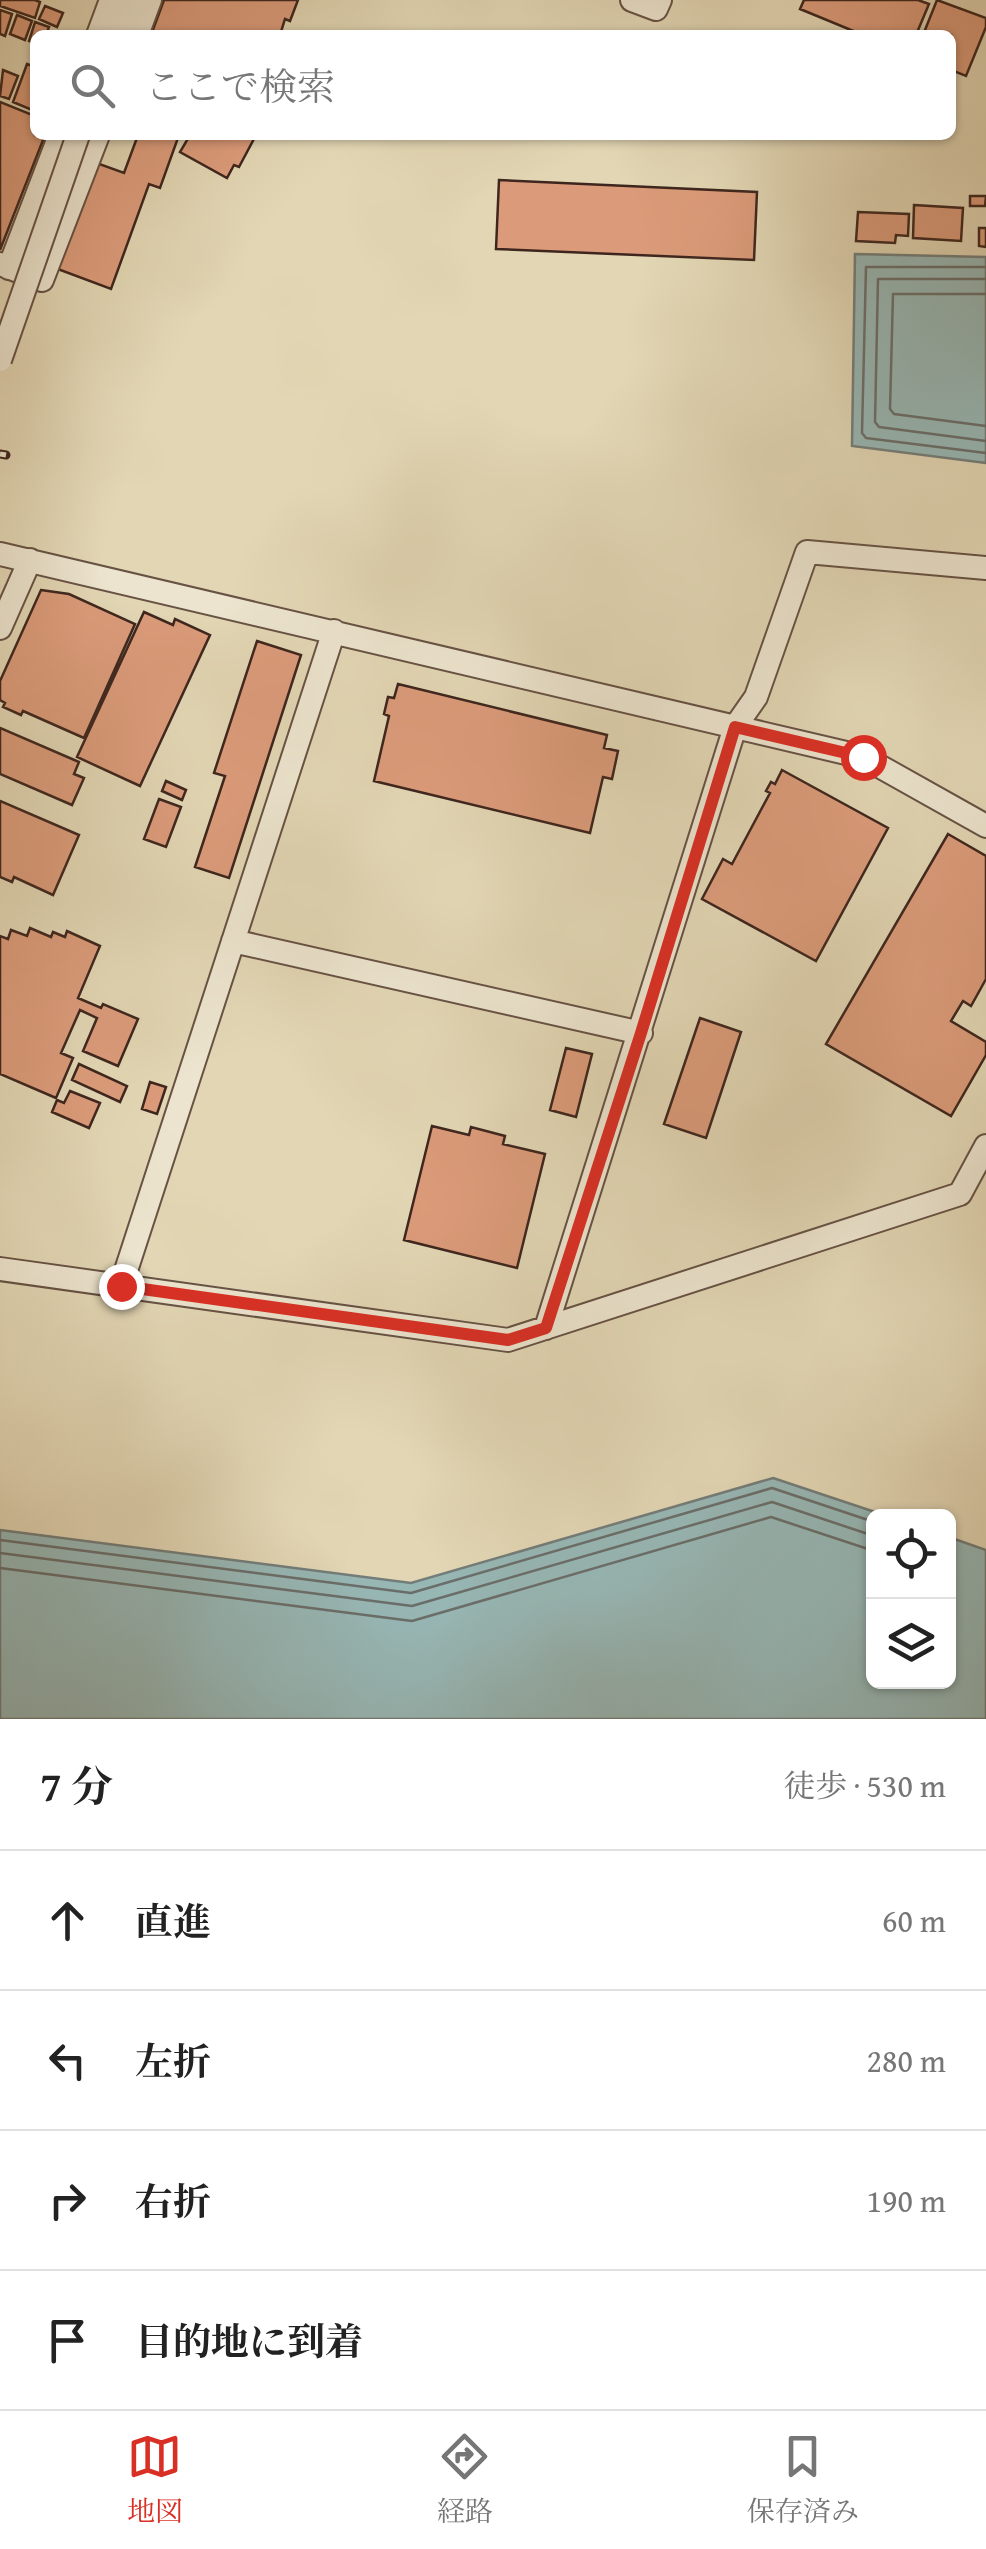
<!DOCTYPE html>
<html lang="ja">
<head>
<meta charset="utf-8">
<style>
  body { margin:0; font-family:"Gentium Book Plus","Noto Serif JP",serif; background:#f2f2f2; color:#222 }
  .controls { position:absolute; right:30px; bottom:30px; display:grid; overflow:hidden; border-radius:15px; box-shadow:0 2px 8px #0004 }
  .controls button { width:90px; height:90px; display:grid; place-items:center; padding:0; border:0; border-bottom:2px solid #e0e0e0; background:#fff; color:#222; font:50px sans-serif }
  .stop { position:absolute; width:30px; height:30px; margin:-22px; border:8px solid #d93025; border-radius:50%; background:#fff }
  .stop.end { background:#d93025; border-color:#fff; box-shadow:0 2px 10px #0008 }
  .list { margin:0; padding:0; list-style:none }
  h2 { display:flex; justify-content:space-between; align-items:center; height:130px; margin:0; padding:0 40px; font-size:42px }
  h2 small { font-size:32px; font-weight:400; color:#767676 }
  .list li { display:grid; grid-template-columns:65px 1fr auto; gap:30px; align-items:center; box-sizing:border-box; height:140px; padding:0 40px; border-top:2px solid #e0e0e0 }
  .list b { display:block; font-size:38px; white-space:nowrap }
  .list em { font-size:32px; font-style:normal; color:#767676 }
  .icon { flex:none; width:55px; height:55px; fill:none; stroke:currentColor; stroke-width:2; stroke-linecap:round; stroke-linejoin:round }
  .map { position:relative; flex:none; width:986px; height:1719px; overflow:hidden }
  .search { position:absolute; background:#fff; box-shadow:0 2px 8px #0004; left:30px; right:30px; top:30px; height:110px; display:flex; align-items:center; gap:25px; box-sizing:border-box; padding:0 35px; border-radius:15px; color:#767676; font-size:38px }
  .sheet { height:690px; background:#fff }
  nav { display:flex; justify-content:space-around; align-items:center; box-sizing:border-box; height:140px; border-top:2px solid #e0e0e0; background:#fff; font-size:28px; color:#767676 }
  nav a { display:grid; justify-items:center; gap:5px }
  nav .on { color:#d93025 }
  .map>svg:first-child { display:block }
</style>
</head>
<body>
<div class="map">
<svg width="986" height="1719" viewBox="0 0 986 1719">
  <rect width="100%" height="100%" fill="#e2d6b4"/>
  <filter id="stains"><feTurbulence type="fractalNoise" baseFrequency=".002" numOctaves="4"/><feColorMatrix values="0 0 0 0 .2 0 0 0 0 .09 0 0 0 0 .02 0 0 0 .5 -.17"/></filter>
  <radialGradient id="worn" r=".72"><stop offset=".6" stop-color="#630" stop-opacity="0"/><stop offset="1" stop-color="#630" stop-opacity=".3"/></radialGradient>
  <path fill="#97b7b5" stroke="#737d79" stroke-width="2.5" d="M855,254l131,3v206l-134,-17z
    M773,1478l114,38h-13v166h74l1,-145 37,13v169h-986v-189l411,53z"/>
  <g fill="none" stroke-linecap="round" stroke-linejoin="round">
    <path stroke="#6a6e6a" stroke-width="2.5" d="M986,267h-120l-4,166 4,5 120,15
      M986,279h-108l-3,143 4,5 107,14
      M986,294h-93l-3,115 4,5 92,12
      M0,1540l411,53 361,-105 102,34
      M0,1553l412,53 360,-104 102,34
      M0,1568l412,53 359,-104 103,34"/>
  </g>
  <path fill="#db9b7a" stroke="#3e261e" stroke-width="2.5" d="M0,0h35l5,2 -5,16 -35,-12z
    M164,0h134l-8,21 -5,-2 -5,16h-129z
    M804,0h114l11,4 -13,31h-53l-63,-26z
    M937,0l49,18v9l-20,49 -15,-6v-35h-28z
    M45,6l18,7 -6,14 -18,-8z
    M0,10l12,4 -7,22 -5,-2z
    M17,15l15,6 -7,19 -15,-6z
    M35,22l14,5 -3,8h-11v8l-6,-2z
    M27,64l8,3 -3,43 -19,-8z
    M3,70l15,6 -9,23 -9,-3z
    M0,102l35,14v19h10l-45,115z
    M138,135h41l-19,53 -11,-4 -38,105 -56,-21 39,-106 30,11z
    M190,135h66l-17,32 -5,-2 -7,13 -47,-26z
    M499,180l258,12 -3,68 -258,-11z
    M970,196h16l-1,10h-15z
    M914,205l49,3 -2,33 -48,-3z
    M858,212l51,2 -1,22 -12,-1 -1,8 -39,-2z
    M979,228h7v19l-7,-1z
    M41,590l28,4 66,30 -51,114 -61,-27 -2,4 -18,-8 2,-4 -5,-3v-19z
    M144,612l29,13 2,-6 35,16 -70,151 -63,-29z
    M257,641l44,14 -72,223 -34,-11 30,-91 -11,-3z
    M398,684l209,51 -3,13 14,3 -6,28 -9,-2 -13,56 -216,-52 15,-65 -5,-2 4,-17 6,1z
    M0,728l79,34 -5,12 10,4 -12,27 -72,-31z
    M782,770l106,58 -72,133 -114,-62 21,-40 9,5 38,-71 -4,-2 5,-9 4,2z
    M166,781l20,9 -4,10 -20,-9z
    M159,799l22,8 -15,40 -22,-8z
    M0,801l79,34 -26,60 -39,-18 -2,5 -12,-5z
    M948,834l38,22v123l-15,27 -8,-5 -12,20 35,21v13l-35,61 -125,-72z
    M30,928l21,9 2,-5 12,5 2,-6 33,15 -22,52 23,10 2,-4 35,15 -20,47 -35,-15 14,-33 -17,-8 -19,43 12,5 -17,40 -56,-24v-138l8,3 3,-9 16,6z
    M700,1018l41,14 -35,106 -42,-14z
    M566,1048l26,6 -16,63 -26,-7z
    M79,1064l48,22 -7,16 -48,-22z
    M150,1082l16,5 -9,27 -15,-5z
    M70,1091l30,12 -11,25 -37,-16 5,-12 7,3z
    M432,1126l37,9 2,-8 34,9 -2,8 42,10 -28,114 -113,-28z"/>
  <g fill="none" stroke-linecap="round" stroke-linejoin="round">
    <defs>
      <path id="minor" d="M632,0l24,9 4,-9
        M98,35l13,-35
        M117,35l14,-35
        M137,35l13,-35
        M0,264l42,16 56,-145
        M9,268l51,-133
        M0,554l863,203 123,69
        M0,628l30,-68
        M233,941l408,92
        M0,1269l508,71 452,-146 26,-48
        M121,1286l213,-655
        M546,1328l189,-601 21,-30 51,-145 179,16"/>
    </defs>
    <use href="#minor" stroke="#675244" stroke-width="26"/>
    <use href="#minor" stroke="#ece4ce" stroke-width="22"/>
    <defs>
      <path id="rail" d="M0,454l6,1"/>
    </defs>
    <use href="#rail" stroke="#3e261e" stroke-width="9"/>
    <use href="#rail" stroke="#ece4ce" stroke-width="5" stroke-dasharray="15" stroke-linecap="butt"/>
    <defs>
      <path id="minor-bridge" d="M0,360l78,-225"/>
    </defs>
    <use href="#minor-bridge" stroke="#675244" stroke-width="26" stroke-linecap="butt"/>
    <use href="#minor-bridge" stroke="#ece4ce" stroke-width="22"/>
  </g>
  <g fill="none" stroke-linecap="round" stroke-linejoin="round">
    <path stroke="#d93025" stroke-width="12" d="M121,1286l387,54 38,-12 95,-295 94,-306 128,30"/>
  </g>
  <rect width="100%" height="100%" filter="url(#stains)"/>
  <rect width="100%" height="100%" fill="url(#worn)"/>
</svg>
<div class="controls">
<button><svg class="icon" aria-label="locate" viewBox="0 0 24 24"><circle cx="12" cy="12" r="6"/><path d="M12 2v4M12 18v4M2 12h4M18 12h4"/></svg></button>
<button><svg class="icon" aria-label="layers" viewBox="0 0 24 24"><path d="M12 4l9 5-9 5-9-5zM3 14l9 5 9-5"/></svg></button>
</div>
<div class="stop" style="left:863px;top:757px"></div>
<div class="stop end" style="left:121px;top:1286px"></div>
<div class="search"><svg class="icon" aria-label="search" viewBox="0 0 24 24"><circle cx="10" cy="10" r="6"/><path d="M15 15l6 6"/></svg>ここで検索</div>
</div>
<section class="sheet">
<h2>7 分<small>徒歩 · 530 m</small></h2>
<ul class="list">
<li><svg class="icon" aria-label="ahead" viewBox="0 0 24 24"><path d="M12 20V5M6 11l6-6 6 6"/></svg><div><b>直進</b></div><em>60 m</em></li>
<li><svg class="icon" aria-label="left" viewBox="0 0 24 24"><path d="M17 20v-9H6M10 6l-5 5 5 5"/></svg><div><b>左折</b></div><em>280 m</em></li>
<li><svg class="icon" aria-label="right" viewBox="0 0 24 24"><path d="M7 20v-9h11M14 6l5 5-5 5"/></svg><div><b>右折</b></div><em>190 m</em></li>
<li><svg class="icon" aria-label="arrive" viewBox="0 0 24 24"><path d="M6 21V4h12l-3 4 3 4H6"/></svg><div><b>目的地に到着</b></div></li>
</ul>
</section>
<nav>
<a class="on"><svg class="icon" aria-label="map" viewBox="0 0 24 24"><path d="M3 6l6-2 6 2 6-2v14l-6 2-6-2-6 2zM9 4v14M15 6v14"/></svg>地図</a>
<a><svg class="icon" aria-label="directions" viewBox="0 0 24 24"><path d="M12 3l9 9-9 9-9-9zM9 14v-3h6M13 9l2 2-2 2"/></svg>経路</a>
<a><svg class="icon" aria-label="saved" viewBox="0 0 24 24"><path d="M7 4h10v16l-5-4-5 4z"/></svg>保存済み</a>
</nav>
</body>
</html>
